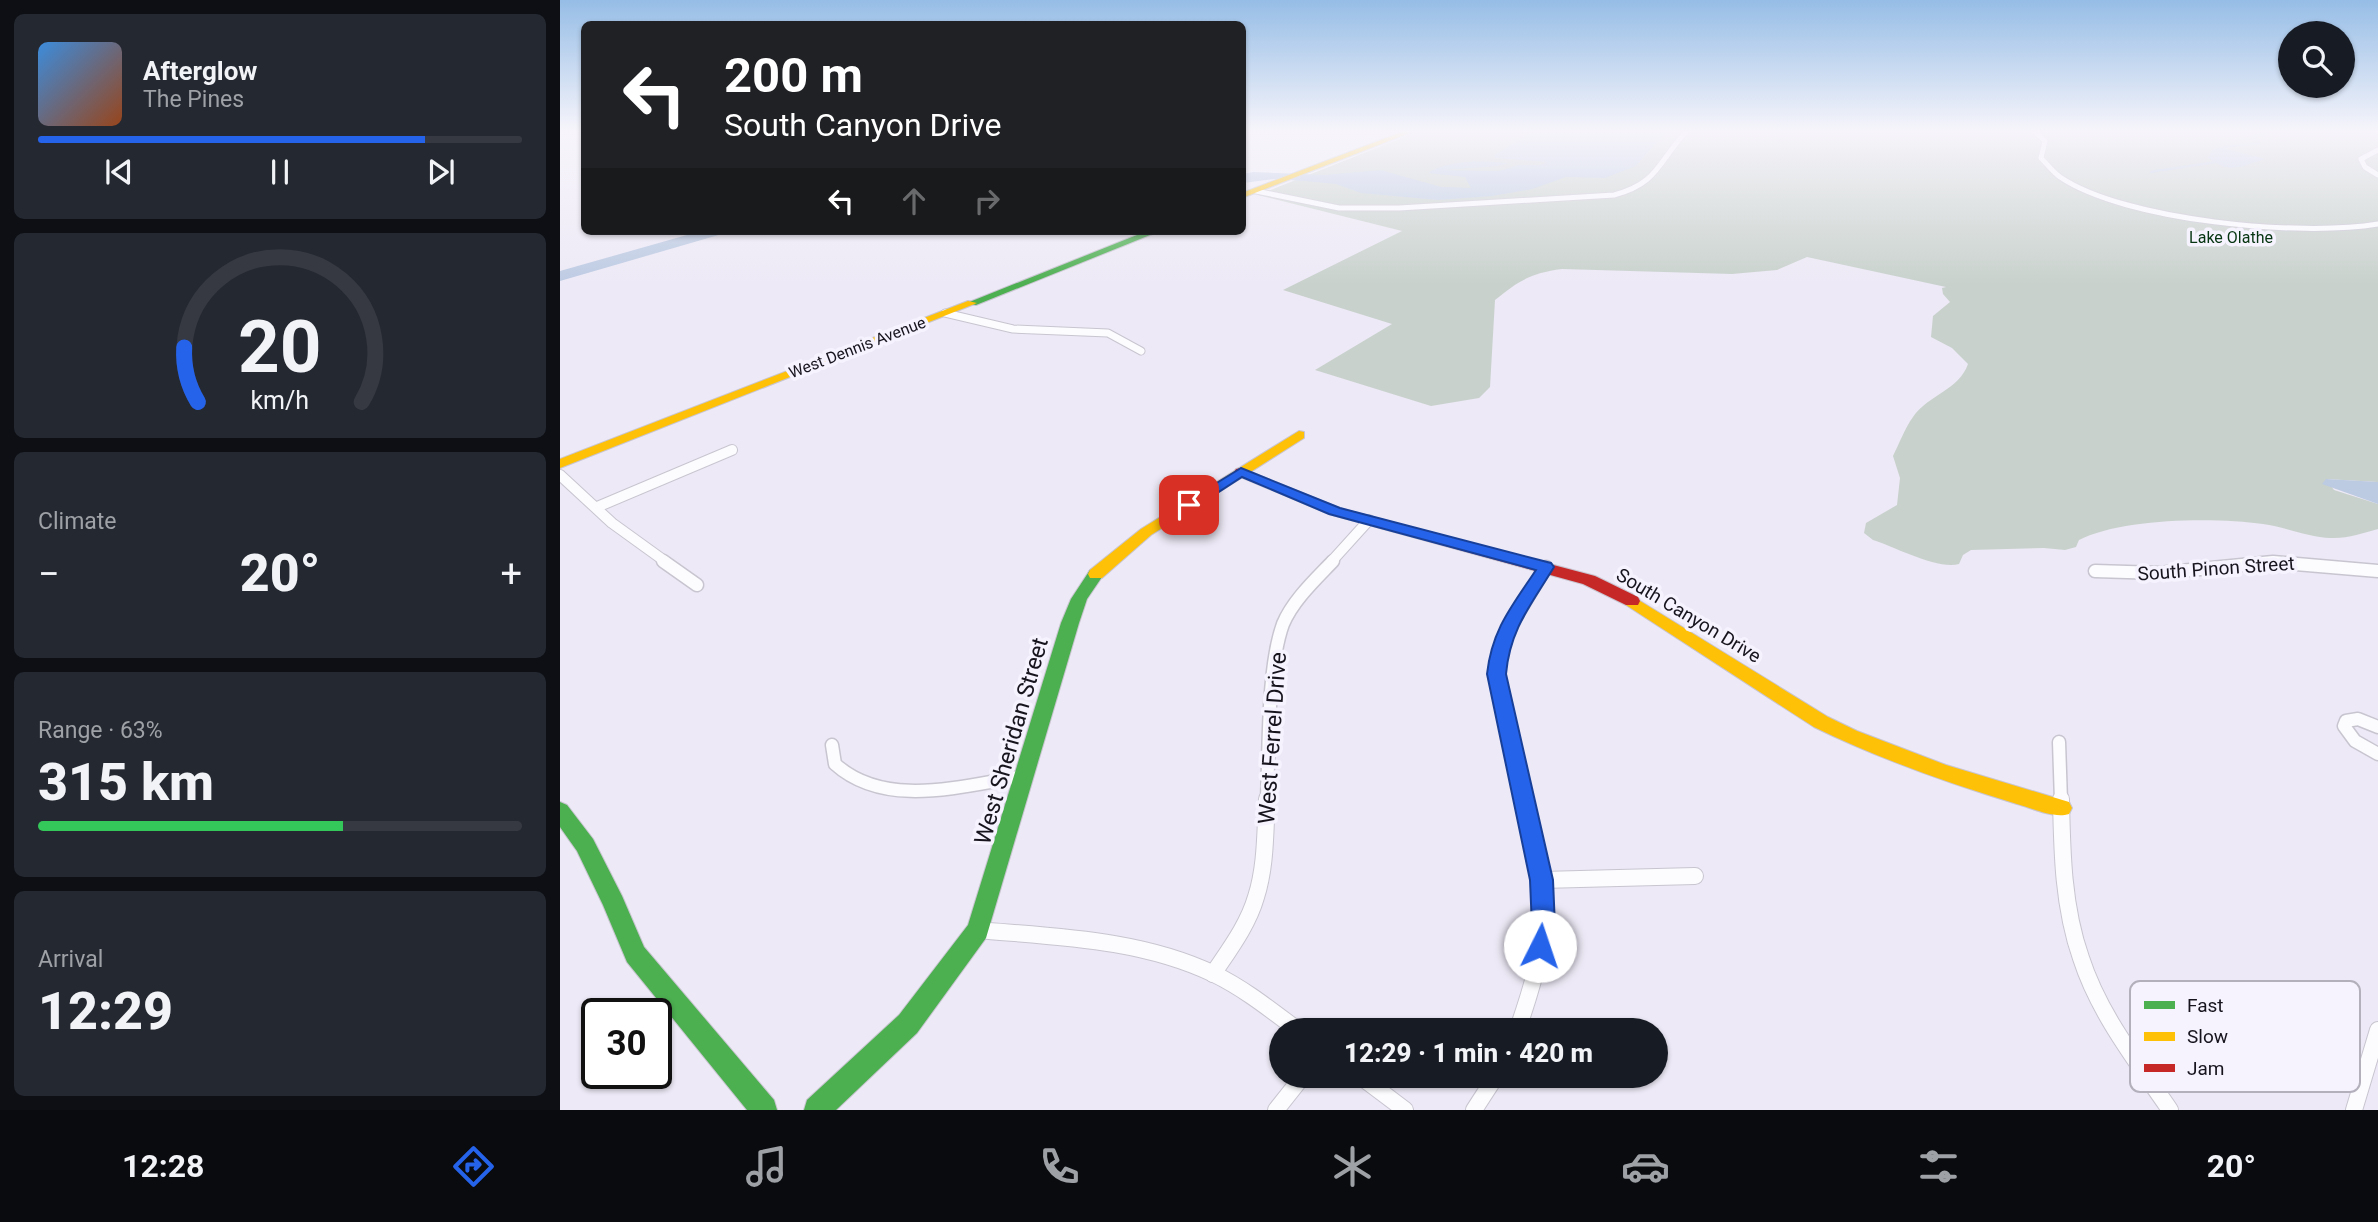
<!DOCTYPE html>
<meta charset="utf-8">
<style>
body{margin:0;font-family:Roboto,sans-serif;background:#242831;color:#f1f3f6;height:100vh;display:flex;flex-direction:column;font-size:26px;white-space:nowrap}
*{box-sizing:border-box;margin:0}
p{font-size:23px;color:#9ea1a6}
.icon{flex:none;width:38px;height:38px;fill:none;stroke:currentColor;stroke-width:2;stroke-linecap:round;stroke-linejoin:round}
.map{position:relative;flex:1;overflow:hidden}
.details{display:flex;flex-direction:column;gap:14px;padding:14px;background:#0d0f14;width:560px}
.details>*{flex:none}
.hud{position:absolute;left:21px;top:21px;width:665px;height:214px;border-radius:10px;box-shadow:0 2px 5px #0004;background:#202124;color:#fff;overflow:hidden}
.buttons{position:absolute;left:1718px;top:21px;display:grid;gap:14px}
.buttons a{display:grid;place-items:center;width:77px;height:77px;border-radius:50%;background:#171b24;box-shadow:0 2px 5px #0004;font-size:35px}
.speed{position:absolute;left:21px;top:998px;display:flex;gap:14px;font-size:35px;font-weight:700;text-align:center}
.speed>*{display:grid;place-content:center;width:91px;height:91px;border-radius:50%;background:#171b24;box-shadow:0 2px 5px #0004;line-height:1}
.speed .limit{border:4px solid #111;border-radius:10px;background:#fff;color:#111}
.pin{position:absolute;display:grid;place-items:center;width:60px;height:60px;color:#fff;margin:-30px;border-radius:14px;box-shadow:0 4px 10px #0006}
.me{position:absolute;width:77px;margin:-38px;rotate:4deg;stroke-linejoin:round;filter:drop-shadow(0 0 5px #0008)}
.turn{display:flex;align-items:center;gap:24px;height:147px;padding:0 28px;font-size:32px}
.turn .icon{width:91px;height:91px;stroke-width:2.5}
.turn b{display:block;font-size:49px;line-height:60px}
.lanes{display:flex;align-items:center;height:66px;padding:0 28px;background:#0003;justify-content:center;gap:35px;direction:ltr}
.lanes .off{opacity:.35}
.big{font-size:52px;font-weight:800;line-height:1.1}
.details .tile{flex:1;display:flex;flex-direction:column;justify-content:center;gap:10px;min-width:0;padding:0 24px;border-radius:10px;background:#242831}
.details .dial{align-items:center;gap:0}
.dial svg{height:182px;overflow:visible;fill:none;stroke:#363941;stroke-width:7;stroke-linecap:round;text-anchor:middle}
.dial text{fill:#f1f3f6;stroke:none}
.song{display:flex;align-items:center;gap:21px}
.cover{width:84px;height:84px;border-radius:10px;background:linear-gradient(135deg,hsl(210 70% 55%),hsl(20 70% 35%))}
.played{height:7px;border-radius:4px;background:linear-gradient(90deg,#2563eb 80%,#363941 80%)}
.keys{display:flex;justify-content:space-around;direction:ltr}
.heat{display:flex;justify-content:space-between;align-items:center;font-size:38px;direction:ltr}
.charge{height:10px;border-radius:5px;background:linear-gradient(90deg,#34c759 63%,#363941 0)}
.trip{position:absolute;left:709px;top:1018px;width:399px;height:70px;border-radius:35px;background:#171b24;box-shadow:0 2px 5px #0004;font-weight:800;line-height:70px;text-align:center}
.menu{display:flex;height:112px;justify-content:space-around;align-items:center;background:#090b0e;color:#9ea1a6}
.menu .icon{width:49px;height:49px}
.menu .selected{color:#2563eb}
.menu b{font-size:32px;color:#f1f3f6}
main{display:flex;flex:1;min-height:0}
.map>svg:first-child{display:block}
</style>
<main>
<section class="details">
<div class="tile">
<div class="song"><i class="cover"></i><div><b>Afterglow</b><p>The Pines</p></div></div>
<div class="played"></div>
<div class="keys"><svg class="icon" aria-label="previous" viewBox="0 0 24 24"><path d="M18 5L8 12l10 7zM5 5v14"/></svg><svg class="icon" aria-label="pause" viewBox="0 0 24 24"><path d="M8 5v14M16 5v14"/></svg><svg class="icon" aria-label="next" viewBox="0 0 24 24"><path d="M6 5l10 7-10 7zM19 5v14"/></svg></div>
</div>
<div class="tile dial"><svg viewBox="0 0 100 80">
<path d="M14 69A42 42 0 1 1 86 69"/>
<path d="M14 69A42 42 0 0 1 8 45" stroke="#2563eb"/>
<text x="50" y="56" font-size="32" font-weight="700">20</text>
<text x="50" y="72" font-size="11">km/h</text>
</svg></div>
<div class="tile"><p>Climate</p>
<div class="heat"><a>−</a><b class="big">20°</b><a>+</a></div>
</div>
<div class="tile"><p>Range · 63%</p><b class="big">315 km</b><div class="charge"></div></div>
<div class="tile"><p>Arrival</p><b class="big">12:29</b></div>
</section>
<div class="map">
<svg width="1818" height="1110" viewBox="0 0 1818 1110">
<rect width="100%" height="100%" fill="#ede9f6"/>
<path fill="#c8d1cc" d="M862,130H1818V482L1766,479L1774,490L1818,504V529C1803,533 1786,539 1771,538C1748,537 1725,527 1703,524C1655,517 1561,518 1519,540L1516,547L1505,550L1484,548L1411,550L1403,555L1399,564C1378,570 1335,547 1313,540L1304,533L1306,523L1337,505L1340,478L1333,456C1339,444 1345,428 1353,417C1368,395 1399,390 1408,364L1392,348L1371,337L1373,316L1390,302L1383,294L1382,288L1386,287L1247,257L1217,270L1172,274L1002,269C971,273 958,281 935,300L930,387L919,398L871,406L755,370L832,324L723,290L842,231L698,195Z"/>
<g fill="#bccae2">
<path d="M975,130H1108L1076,166L1045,178L1006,177L972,189L932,196L878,200L801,193L776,184L745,181L714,179L683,183V174L693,172L764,175L821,170L881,187L911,188L905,177L868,173C891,159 923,161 949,163L937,166L885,170L939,171L958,165H981L986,162L935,158L934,155Z"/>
<path d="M1659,147L1706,159C1682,165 1673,176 1648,158L1652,150Z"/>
<polygon points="1766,479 1818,482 1818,504 1762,484"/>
</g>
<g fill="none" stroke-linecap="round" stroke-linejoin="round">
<g stroke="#bccae2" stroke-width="2.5">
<polyline points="1664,147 1699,143 1692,137 1718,130"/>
<polyline points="1603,170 1656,162"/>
<polyline points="1591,172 1601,170"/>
</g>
<polygon fill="#bccae2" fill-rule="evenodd" points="141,231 164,231 162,234 0,281 0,271"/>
<g stroke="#c8c5d0" stroke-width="7">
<g id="street-far4">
<path d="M1473,130L1485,141L1481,158C1487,164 1493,172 1500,177C1565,221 1741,237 1818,224"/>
<polyline points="1818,150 1801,159 1805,167 1818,175"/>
<path d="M696,191L779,208H839L1054,195C1100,183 1098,160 1128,130"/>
</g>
</g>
<g stroke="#c8c5d0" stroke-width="9">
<polyline id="street-far3" points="385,313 453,329 548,333 581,351"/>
</g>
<g stroke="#c8c5d0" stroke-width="12">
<g id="street-far2">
<polyline points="0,475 52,523 106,562"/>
<polyline points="37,507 172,450"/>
<polyline points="771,562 809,520"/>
<polyline points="1710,562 1723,562"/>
</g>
</g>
<g stroke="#c8c5d0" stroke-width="15">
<g id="street-far1">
<polyline points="103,561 137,585"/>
<polyline points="1535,571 1599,573 1713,562 1818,571"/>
<polyline points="1818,727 1798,719 1786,721 1784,726 1795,741 1818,754"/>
<polyline points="1499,742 1501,801"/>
<path d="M272,745L275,764C326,810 404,785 465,776"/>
<path d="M707,801C709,751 707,668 723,624C733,600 756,579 773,561"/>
<polyline points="965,801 937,674 948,630 986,567"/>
</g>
</g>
<g stroke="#c8c5d0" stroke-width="18">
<g id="street">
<path d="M1501,799C1502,852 1503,907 1521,958C1539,1014 1577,1062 1610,1110"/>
<polyline points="982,880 1135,876"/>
<path d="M418,930C497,937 581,939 654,974C685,989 712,1011 739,1031"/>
<path d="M653,974C669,950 688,925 696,897C706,866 705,832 707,799"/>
<path d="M957,1031C974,983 990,930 982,878C977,852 970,825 964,799"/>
<polyline points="800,1076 845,1110"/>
<polyline points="716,1110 743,1076"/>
<polyline points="914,1110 936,1076"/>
<polyline points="1794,1110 1818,1030"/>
</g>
</g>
<g stroke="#c8c5d0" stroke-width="2">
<g id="fast">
<polygon points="587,231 600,231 416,305 407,303"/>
<polygon points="536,569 544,574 527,599 519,623 426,938 357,1033 276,1110 244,1110 247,1100 339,1015 408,925 501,623 511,599 530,570"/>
<polygon points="0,802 7,805 33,839 62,896 84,947 214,1100 217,1110 187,1110 67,962 43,905 17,851 0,827"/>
</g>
</g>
<g stroke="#c8c5d0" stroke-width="2">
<g id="slow">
<polygon points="847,130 857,130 682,198 682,193"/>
<polygon points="408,301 417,303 0,468 0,459"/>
<polygon points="739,431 744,432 744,438 591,535 542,578 530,578 528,574 530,570 581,529"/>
<path d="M1072,596L1268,717L1297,731L1386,765L1509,802L1512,808L1509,814C1494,819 1472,808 1457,804C1388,783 1320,759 1254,727L1066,605L1064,601L1066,597Z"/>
</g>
</g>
<g stroke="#c8c5d0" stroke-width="2">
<polygon id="jam" points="681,468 779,508 1035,576 1078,597 1080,601 1078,605 1066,605 1023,584 769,514 676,475 674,472 676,469"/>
</g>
<use href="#street-far4" stroke="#fcfcfe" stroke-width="5"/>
<use href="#street-far3" stroke="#fcfcfe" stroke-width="7"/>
<use href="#street-far2" stroke="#fcfcfe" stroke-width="10"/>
<use href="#street-far1" stroke="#fcfcfe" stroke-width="12"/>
<use href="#street" stroke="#fcfcfe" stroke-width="16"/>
<use href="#fast" fill="#4caf50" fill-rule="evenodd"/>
<use href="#slow" fill="#ffc107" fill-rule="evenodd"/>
<use href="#jam" fill="#c62828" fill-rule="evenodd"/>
</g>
<linearGradient id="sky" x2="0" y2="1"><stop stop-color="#96bde6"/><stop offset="0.46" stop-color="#f7f5fb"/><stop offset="1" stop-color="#f7f5fb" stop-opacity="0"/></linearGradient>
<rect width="1818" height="285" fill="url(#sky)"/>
<path fill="#2563eb" stroke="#184099" stroke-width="2" d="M681,468L780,508L991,563L994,567C971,605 950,629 946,674L993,880L995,927L989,953L980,957L972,953L968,946L972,927L970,880L927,674C932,629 952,606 976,570L769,514L682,477L634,508H624L621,505Z"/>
<g text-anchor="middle" stroke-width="7" stroke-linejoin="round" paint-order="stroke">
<g font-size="16" fill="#073511" stroke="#f6f3ff">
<text x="1671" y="243">Lake Olathe</text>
</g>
<g font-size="16" fill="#17141e" stroke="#f6f3ff">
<text transform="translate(297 347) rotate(-21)" y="6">West Dennis Avenue</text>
</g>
<g font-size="19" fill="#17141e" stroke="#f6f3ff">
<text transform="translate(1656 568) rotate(-4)" y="7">South Pinon Street</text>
<text transform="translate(1129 615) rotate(31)" y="7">South Canyon Drive</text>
</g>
<g font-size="23" fill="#17141e" stroke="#f6f3ff">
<text transform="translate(712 738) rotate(-86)" y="8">West Ferrel Drive</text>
<text transform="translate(451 741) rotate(-74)" y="8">West Sheridan Street</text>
</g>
</g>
<rect x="1570" y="981" width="230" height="111" rx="10" fill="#f6f3ff" stroke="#b3b0bc" stroke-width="2"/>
<rect x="1584" y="1001" width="31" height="8" fill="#4caf50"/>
<rect x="1584" y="1032" width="31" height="9" fill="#ffc107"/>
<rect x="1584" y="1064" width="31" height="8" fill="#c62828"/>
<g font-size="19" fill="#17141e">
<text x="1627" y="1012">Fast</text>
<text x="1627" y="1043">Slow</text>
<text x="1627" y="1075">Jam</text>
</g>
</svg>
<div class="buttons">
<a><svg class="icon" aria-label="search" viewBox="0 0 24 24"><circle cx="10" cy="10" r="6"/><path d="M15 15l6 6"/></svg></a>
</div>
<div class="speed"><div class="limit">30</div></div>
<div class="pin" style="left:629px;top:505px;background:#d93025"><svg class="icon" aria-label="arrive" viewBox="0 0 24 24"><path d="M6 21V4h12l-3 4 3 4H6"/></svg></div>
<svg class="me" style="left:980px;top:946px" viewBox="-20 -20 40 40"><circle r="19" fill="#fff"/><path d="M0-13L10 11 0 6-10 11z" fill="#2563eb"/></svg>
<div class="trip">12:29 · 1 min · 420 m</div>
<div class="hud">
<div class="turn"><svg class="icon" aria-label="left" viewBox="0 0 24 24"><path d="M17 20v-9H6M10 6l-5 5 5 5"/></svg><div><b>200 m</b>South Canyon Drive</div></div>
<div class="lanes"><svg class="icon" aria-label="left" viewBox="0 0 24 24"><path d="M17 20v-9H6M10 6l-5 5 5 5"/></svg><svg class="icon off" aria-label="ahead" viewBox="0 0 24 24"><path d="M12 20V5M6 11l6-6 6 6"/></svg><svg class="icon off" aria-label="right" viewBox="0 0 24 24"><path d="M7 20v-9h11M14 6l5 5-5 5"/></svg></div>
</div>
</div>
</main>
<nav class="menu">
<b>12:28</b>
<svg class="icon selected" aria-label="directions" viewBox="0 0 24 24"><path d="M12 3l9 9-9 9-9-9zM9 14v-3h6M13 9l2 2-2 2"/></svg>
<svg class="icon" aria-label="music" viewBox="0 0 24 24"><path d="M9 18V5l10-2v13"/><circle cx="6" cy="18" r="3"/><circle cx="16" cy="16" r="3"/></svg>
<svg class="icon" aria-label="phone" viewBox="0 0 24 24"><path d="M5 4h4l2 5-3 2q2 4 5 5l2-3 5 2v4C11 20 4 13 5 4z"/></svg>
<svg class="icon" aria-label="climate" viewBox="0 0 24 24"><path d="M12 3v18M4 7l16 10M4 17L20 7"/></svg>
<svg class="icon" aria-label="car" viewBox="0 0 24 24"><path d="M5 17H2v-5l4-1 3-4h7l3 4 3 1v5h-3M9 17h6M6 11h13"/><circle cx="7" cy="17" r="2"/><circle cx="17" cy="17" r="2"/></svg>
<svg class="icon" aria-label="filters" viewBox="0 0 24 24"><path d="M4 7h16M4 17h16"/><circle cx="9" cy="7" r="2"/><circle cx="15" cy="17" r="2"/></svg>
<b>20°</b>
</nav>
